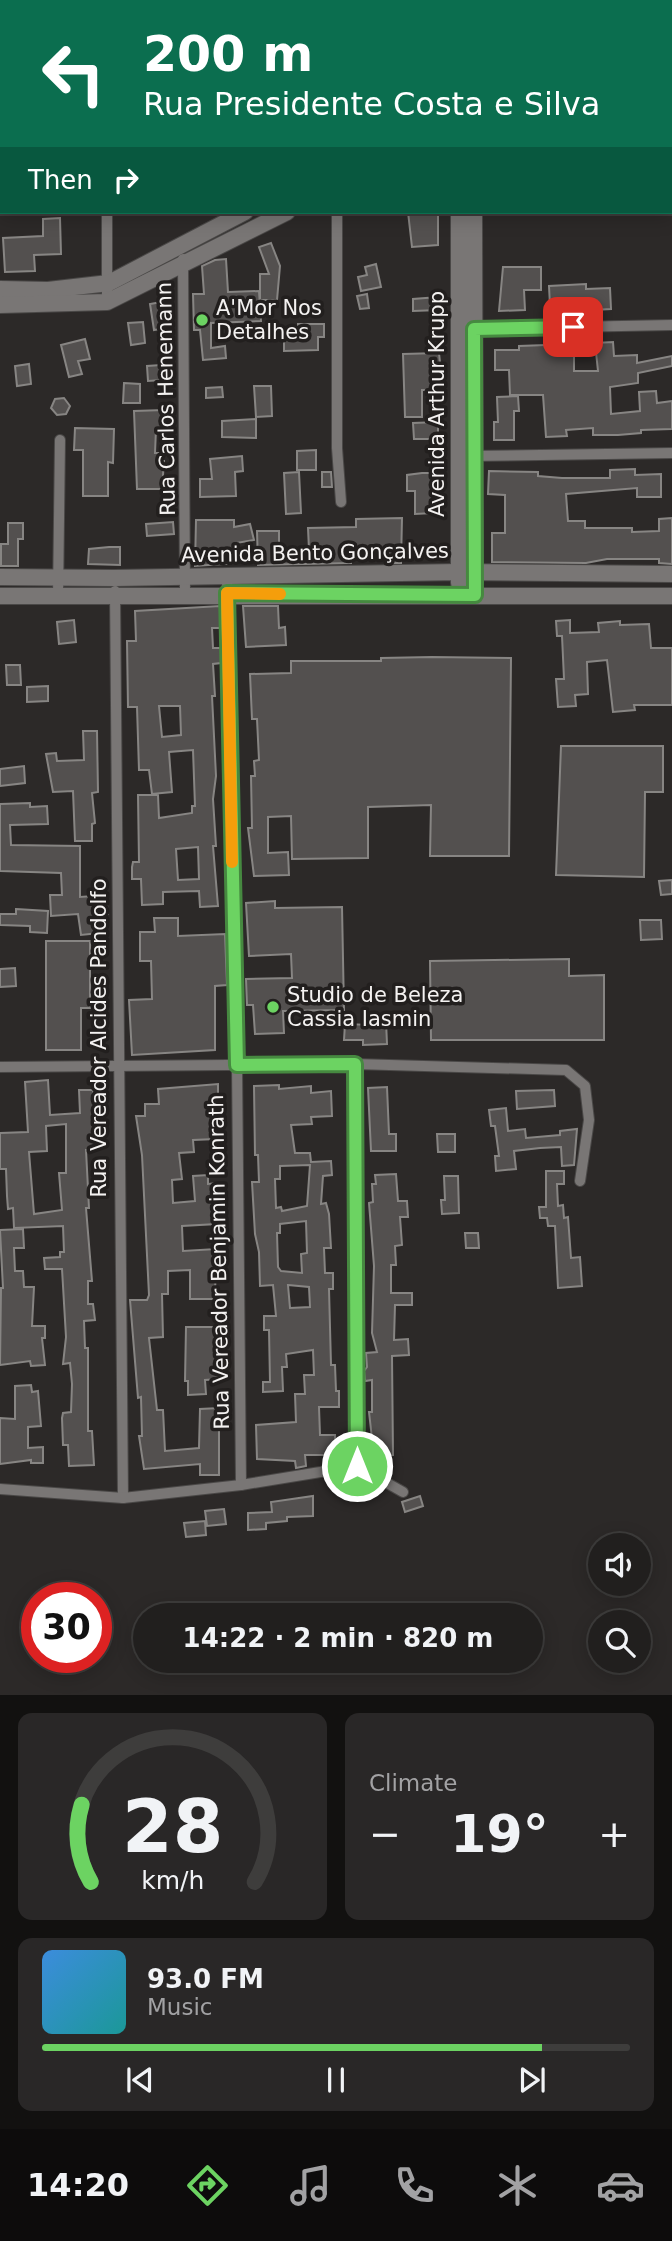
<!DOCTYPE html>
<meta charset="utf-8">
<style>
body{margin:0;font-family:"DejaVu Sans",sans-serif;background:#292727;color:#f1f3f6;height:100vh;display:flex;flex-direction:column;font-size:26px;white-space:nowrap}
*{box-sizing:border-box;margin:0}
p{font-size:23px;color:#a2a2a4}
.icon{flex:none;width:38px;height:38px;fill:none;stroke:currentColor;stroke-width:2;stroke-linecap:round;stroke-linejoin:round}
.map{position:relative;height:1695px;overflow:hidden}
.drawer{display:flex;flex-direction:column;gap:18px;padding:18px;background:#121110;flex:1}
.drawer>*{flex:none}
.guide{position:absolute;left:0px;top:0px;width:672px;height:214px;box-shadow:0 4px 18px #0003,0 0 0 2px #3e3d3c;background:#0b6e4f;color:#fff;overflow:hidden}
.controls{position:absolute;left:588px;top:1533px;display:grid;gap:14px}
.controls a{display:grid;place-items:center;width:63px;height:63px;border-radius:50%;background:#211f1e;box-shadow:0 4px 18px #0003,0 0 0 2px #3e3d3c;font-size:35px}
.speed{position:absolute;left:21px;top:1582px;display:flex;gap:14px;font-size:35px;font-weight:700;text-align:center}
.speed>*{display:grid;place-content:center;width:91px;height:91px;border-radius:50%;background:#211f1e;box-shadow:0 4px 18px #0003,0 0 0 2px #3e3d3c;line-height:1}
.speed .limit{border:10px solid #d22;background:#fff;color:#111}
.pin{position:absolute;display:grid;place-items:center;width:60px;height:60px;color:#fff;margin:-30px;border-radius:14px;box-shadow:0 4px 10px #0006}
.me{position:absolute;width:77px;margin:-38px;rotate:0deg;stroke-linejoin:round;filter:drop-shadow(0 0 5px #0008)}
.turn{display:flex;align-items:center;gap:24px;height:147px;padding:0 28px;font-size:32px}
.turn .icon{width:91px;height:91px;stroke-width:2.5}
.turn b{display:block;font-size:49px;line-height:60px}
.then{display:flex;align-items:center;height:66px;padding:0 28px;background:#0003;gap:14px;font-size:26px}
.big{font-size:52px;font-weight:800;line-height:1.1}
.drawer .card{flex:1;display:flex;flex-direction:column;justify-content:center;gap:10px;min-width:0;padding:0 24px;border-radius:14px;background:#292727}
.drawer .dial{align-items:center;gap:0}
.dial svg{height:182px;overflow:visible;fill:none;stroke:#3e3d3c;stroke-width:7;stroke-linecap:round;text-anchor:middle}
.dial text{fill:#f1f3f6;stroke:none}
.song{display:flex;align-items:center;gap:21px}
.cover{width:84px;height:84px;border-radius:10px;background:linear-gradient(135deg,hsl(210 70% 55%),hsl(180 70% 35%))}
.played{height:7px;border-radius:4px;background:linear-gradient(90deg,#6cd362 85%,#3e3d3c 85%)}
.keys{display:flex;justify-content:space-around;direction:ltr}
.heat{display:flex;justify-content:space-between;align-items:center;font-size:38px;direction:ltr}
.drawer .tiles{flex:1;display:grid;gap:18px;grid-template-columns:1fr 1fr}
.card:last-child{grid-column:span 2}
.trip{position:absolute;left:133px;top:1603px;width:410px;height:70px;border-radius:35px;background:#211f1e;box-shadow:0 4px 18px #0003,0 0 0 2px #3e3d3c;font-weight:800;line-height:70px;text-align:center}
.dock{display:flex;height:112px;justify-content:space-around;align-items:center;background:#0d0c0c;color:#a2a2a4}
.dock .icon{width:49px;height:49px}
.dock .current{color:#6cd362}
.dock b{font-size:32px;color:#f1f3f6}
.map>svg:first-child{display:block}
</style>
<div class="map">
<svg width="672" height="1695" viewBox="0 0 672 1695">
<rect width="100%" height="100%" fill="#2c2928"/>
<g fill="#53504f" stroke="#878583" stroke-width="2" fill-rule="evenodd">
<polygon points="408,212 438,212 438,245 412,247"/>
<polygon points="60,218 61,254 34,255 35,271 5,272 3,238 43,236 43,219"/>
<polygon points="271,243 280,266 277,300 260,300 260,274 269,274 259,247"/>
<polygon points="226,259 228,292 259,291 261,321 211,323 211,348 225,346 226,358 203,360 200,330 194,330 193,294 204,294 202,266 215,260"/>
<polygon points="376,264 381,287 361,291 358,277 367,275 365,267"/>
<polygon points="503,267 541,267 541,290 524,290 525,310 499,311"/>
<polygon points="586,284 586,289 610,288 611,309 575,311 574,305 550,306 549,286"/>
<polygon points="367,294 369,308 360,309 357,296"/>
<polygon points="438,297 439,310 413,311 413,299"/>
<polygon points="167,301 171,327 154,330 150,304"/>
<polygon points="143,322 145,343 131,345 128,323"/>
<polygon points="298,324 324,324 324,337 318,337 318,350 284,351 284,338 298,338"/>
<polygon points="85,339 90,359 78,361 82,374 69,377 61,345"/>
<polygon points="613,342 614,356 637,355 637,363 672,356 672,366 638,373 638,383 610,387 611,414 640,411 639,392 656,391 657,403 672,401 672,429 641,430 641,433 618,435 593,435 593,428 566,430 567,436 546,437 543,395 510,395 509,370 495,370 495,350 519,350 519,346 574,344 574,371 598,371 595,343"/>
<polygon points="439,353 443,390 422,390 422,417 405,417 403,354"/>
<polygon points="29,364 31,384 17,386 15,366"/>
<polygon points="161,365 162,380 148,381 147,366"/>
<polygon points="124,383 140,384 140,403 123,403"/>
<polygon points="254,386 271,386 272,416 256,417"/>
<polygon points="222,387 223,397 206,398 206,388"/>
<polygon points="518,396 519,411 514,411 514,440 494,440 494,422 498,422 497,397"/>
<polygon points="64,398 70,406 66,414 57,415 51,408 55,399"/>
<polygon points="164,410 164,429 156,429 155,453 159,453 159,461 164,461 162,489 137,489 134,411"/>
<polygon points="256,419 256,438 222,437 222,421"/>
<polygon points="438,422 438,439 414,439 413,423"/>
<polygon points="75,428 114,429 113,463 108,462 108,496 83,496 83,450 74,450"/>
<polygon points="316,450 316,470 297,470 297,451"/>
<polygon points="242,456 243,471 235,472 236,496 200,497 200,479 212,479 210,459"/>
<polygon points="635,469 635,475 661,474 661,497 637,497 637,488 566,494 568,521 585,521 585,528 632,528 632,532 659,531 659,519 672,518 672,564 659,563 659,559 607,559 586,563 492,562 492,533 505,533 505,495 488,494 489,471 538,472 538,476 562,478 610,478 610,470"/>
<polygon points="299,472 301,513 286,514 284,473"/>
<polygon points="322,472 331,472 332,487 322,487"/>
<polygon points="422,473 441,473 441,491 435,491 433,513 415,514 415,491 407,491 407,475"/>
<polygon points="402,518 401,563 387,563 386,547 351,547 351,563 258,565 257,531 279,531 279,550 309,550 308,528 356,527 356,519"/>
<polygon points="196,520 234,520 234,527 250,524 254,540 236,543 238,563 195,566"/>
<polygon points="173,522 174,534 147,536 146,524"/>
<polygon points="8,523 23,523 23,539 18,539 18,566 1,566 1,544 8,544"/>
<polygon points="109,547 120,547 120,565 88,564 89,549"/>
<path d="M220,606V628H212L213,648H221V663L213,664L215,696H212L216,776L213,799L216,846H213L218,906L200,907L199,891L163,892V904L142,905L141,879H132V867L133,862H139L138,795H158L159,818L192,813V806H195L193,750L169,752L172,792L152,794L149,770H139L137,707H128L127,641H136L135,611ZM159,706H180L181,735L162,737ZM198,847L199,879L178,880L176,849Z"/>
<polygon points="243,606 278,606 279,628 285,627 286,645 246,647"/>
<polygon points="74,620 76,642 59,644 57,622"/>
<polygon points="570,620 570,633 599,632 598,623 620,621 620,625 649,624 651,648 672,648 672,705 634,705 635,710 613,712 607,660 587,662 588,694 575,695 576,706 558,707 556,679 564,679 562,636 557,636 556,621"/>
<polygon points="432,657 511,658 509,856 430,856 431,805 368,807 368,858 292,859 291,816 268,817 268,853 288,852 289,875 254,876 248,828 252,828 251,776 255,776 254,761 259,760 257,719 252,719 250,674 291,673 291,661 381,661 381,658"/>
<polygon points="6,665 20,665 21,685 7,685"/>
<polygon points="48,686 48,701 27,702 27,687"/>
<polygon points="83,731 97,731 98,792 92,793 95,823 92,824 92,841 75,841 73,791 53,792 46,754 56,753 57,761 84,760"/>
<polygon points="561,746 663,746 663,792 645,792 644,877 556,875"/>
<polygon points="24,766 25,783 0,786 0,769"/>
<polygon points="30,803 30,807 47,806 48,824 10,825 11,845 80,846 80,897 106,895 108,914 97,915 99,933 81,935 78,914 51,916 50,895 62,895 61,873 0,871 0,804"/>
<polygon points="672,880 672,894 661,895 659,881"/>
<polygon points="275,901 275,908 342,907 344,1010 283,1011 284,1033 255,1034 253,1005 247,1005 246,979 292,978 291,954 249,956 246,903"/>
<polygon points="16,909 48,911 47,933 30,932 30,926 0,925 0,914 16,914"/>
<polygon points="154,918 178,918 178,936 225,934 227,985 215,986 215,1050 132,1055 129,1000 152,999 151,961 140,961 140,932 155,932"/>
<polygon points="640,920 661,920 662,939 641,940"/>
<polygon points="46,941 90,941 90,1008 81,1008 81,1050 46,1050"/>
<polygon points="569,959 569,976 604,975 604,1040 431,1040 430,961"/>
<polygon points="15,968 16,986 0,987 0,969"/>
<polygon points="370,1021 386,1021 387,1044 363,1045 363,1040 344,1040 345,1024 371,1025"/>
<path d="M48,1080L50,1115L80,1113L79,1090H93L98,1149L86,1150L89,1208H86L92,1281H88V1304H93L95,1320L84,1321L85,1348H88V1431H92L94,1465L69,1466L68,1445H63L62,1418L63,1413L71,1412L72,1384L70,1363L63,1364L66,1337L62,1269H45L44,1258L60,1257V1252H64L63,1226L14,1228L13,1208L8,1209L7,1196L6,1169H0V1133L28,1132L25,1082ZM66,1124V1173H59L62,1210L34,1214L29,1152L47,1151L46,1126Z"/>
<polygon points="218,1084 218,1102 214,1102 216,1139 193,1140 194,1152 179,1153 182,1179 172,1180 173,1203 195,1201 193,1176 208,1175 208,1184 217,1183 217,1224 182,1226 183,1251 216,1249 215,1299 190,1299 190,1270 168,1271 168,1294 162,1294 163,1337 149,1338 157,1410 163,1410 165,1451 199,1448 200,1409 219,1408 219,1475 200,1475 200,1464 144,1469 139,1436 142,1436 141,1397 138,1398 130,1300 147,1300 149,1295 142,1155 136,1116 145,1116 145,1104 159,1104 158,1089"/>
<path d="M279,1085V1089L311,1086V1093L331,1091L332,1116L311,1117L312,1124L291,1125L295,1153H310L311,1162L331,1161L332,1175L323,1176L321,1204L326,1203L329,1214L331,1248H324L325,1273H333V1289H329L331,1365H335L336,1391H339V1407H319L320,1435H335L336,1455H305L306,1466L296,1468L295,1461L257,1459L256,1425L296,1422L295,1394H305L304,1375H314L313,1350L286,1354L287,1367H282L283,1391L263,1392V1382H270L269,1330H264V1316H276L273,1285L260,1286L259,1252L255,1234L252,1182H259L258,1155H255L254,1086ZM310,1165L307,1206L282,1211L281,1207L276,1208L275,1179H280V1166ZM306,1221L307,1253L301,1254L302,1273L281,1271L278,1267L277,1233H280V1224ZM288,1285L309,1287L310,1307L290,1308Z"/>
<polygon points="387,1087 389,1134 396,1134 396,1151 371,1151 368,1088"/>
<polygon points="554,1090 555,1106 517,1109 516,1091"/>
<polygon points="506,1108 508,1131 525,1129 526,1138 560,1135 560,1131 577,1129 574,1165 562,1166 561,1147 540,1148 514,1151 516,1169 496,1171 495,1156 499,1156 495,1126 491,1126 489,1110"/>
<polygon points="437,1134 455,1134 455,1152 438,1152"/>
<polygon points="546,1171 564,1171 564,1184 557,1184 558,1206 563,1205 564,1218 568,1217 571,1258 580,1257 582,1286 558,1288 555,1226 548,1226 547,1218 540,1218 539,1207 546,1207"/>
<polygon points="396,1174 398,1201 407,1201 408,1217 400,1217 402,1245 395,1246 396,1265 391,1265 391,1293 412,1293 412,1305 395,1305 394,1340 408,1339 409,1355 392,1356 393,1455 374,1456 369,1412 372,1412 372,1380 365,1381 364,1371 367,1367 366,1353 377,1352 372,1333 374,1266 369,1203 373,1202 372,1184 376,1184 375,1175"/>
<polygon points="444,1176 458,1176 459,1213 442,1214 441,1200 445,1200"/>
<polygon points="23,1229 24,1248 14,1248 15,1271 23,1271 24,1287 34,1287 32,1326 45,1326 45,1338 42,1338 45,1365 31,1366 30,1361 0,1365 1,1288 3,1288 0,1230"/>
<polygon points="465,1233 478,1233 479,1248 466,1248"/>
<polygon points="186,1327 217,1327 220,1379 205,1380 206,1394 188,1395 188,1381 185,1381"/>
<polygon points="31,1385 32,1392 38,1391 41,1426 28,1427 28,1448 43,1447 43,1463 31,1463 31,1460 0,1464 0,1418 15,1419 15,1386"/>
<polygon points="313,1496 313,1516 287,1517 287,1521 266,1523 266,1529 248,1530 248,1513 272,1512 271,1502"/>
<polygon points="420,1496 423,1506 405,1512 402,1502"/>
<polygon points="224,1509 226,1524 207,1526 205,1511"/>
<polygon points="205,1521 206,1535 186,1537 184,1523"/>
</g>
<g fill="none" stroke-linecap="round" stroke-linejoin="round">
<g stroke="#4a4847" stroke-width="12">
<g id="minor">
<polyline points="101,0 101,2"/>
<polyline points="107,212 107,302"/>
<polyline points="337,212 337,448 341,502"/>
<polyline points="183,259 185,595"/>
<polyline points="468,329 672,325"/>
<polyline points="468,456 672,453"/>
<polyline points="227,576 237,1065 241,1485"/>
<polyline points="115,591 123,1498"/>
<polyline points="58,597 60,440"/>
<polyline points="355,1064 357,1466"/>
<polyline points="0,1067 355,1064 566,1070 585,1086 589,1120 580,1181"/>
<polyline points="0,1489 123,1498 241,1485 357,1466 403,1492"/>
</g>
</g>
<g stroke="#4a4847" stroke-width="18">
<g id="secondary">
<polyline points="564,2 567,0"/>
<polyline points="602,2 605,0"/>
<polyline points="474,212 475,582"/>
<polyline points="0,289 48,290 109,283 245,212"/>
<polyline points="0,305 107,302 287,212"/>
<polyline points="0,577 114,578 459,572 672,574"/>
<polyline points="459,583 459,212"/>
<polyline points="0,596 672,596"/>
</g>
</g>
<use href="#minor" stroke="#797675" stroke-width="10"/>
<use href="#secondary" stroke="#797675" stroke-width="16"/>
</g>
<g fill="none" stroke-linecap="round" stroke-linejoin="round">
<g stroke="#468940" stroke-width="18">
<polyline id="route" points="357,1466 355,1064 237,1065 227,593 475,595 474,329 573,327"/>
</g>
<use href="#route" stroke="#6cd362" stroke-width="12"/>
<polyline stroke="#f59e0b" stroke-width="12" points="232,862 227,593 280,594"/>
</g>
<g fill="#6cd362" stroke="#221f1e" stroke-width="2.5">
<circle cx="202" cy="320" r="7"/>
<circle cx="273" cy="1007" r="7"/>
</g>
<g text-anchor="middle" stroke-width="7" stroke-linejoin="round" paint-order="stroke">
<g font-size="21" fill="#f4f2f1" stroke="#221f1e" text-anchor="start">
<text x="216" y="315">A'Mor Nos<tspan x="216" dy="24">Detalhes</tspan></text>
<text x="287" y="1002">Studio de Beleza<tspan x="287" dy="24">Cassia Iasmin</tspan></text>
</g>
<g font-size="21" fill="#f4f2f1" stroke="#221f1e">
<text transform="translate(166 399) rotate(-91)" y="7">Rua Carlos Henemann</text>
<text transform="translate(437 404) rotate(-90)" y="7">Avenida Arthur Krupp</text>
<text transform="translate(315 553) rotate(-1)" y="7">Avenida Bento Gonçalves</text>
<text transform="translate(99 1038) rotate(-90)" y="7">Rua Vereador Alcides Pandolfo</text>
<text transform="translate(219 1262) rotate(-91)" y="7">Rua Vereador Benjamin Konrath</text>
</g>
</g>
</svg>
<div class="controls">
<a><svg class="icon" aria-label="sound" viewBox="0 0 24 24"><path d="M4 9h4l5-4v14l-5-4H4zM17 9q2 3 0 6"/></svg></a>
<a><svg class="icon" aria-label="search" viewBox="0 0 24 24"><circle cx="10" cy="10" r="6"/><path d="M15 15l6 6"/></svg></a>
</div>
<div class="speed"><div class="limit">30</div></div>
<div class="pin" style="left:573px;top:327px;background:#d93025"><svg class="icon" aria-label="arrive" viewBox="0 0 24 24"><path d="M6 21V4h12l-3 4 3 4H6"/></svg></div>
<svg class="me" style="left:357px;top:1466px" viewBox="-20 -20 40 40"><circle r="17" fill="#6cd362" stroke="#fff" stroke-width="3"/><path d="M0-11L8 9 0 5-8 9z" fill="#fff"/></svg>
<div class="trip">14:22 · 2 min · 820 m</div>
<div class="guide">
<div class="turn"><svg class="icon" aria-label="left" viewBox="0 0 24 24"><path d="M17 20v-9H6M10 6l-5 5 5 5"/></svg><div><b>200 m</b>Rua Presidente Costa e Silva</div></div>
<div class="then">Then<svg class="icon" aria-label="right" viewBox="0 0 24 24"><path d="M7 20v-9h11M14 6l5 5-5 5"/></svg></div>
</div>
</div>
<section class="drawer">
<div class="tiles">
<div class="card dial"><svg viewBox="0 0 100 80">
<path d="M14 69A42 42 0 1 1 86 69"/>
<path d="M14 69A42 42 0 0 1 10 35" stroke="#6cd362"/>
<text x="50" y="56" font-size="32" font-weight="700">28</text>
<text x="50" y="72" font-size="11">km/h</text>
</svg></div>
<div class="card"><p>Climate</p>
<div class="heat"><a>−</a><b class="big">19°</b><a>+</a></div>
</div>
<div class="card">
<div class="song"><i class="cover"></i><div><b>93.0 FM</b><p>Music</p></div></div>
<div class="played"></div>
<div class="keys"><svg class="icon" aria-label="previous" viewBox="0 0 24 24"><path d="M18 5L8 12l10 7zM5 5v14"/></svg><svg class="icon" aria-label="pause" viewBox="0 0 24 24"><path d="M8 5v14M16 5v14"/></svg><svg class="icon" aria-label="next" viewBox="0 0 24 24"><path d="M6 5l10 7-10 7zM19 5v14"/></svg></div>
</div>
</div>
</section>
<nav class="dock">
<b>14:20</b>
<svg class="icon current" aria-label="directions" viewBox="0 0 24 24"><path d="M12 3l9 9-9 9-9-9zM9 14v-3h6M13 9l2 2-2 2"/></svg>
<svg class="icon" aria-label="music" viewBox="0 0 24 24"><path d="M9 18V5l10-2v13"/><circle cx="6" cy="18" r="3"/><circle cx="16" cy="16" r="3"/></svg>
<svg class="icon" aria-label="phone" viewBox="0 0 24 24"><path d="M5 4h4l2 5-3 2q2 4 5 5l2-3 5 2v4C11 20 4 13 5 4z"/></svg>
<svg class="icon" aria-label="climate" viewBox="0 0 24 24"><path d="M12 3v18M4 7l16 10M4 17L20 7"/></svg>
<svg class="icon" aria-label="car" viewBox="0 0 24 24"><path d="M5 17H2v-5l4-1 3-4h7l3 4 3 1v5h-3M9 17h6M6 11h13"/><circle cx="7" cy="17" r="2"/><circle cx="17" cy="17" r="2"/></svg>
</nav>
